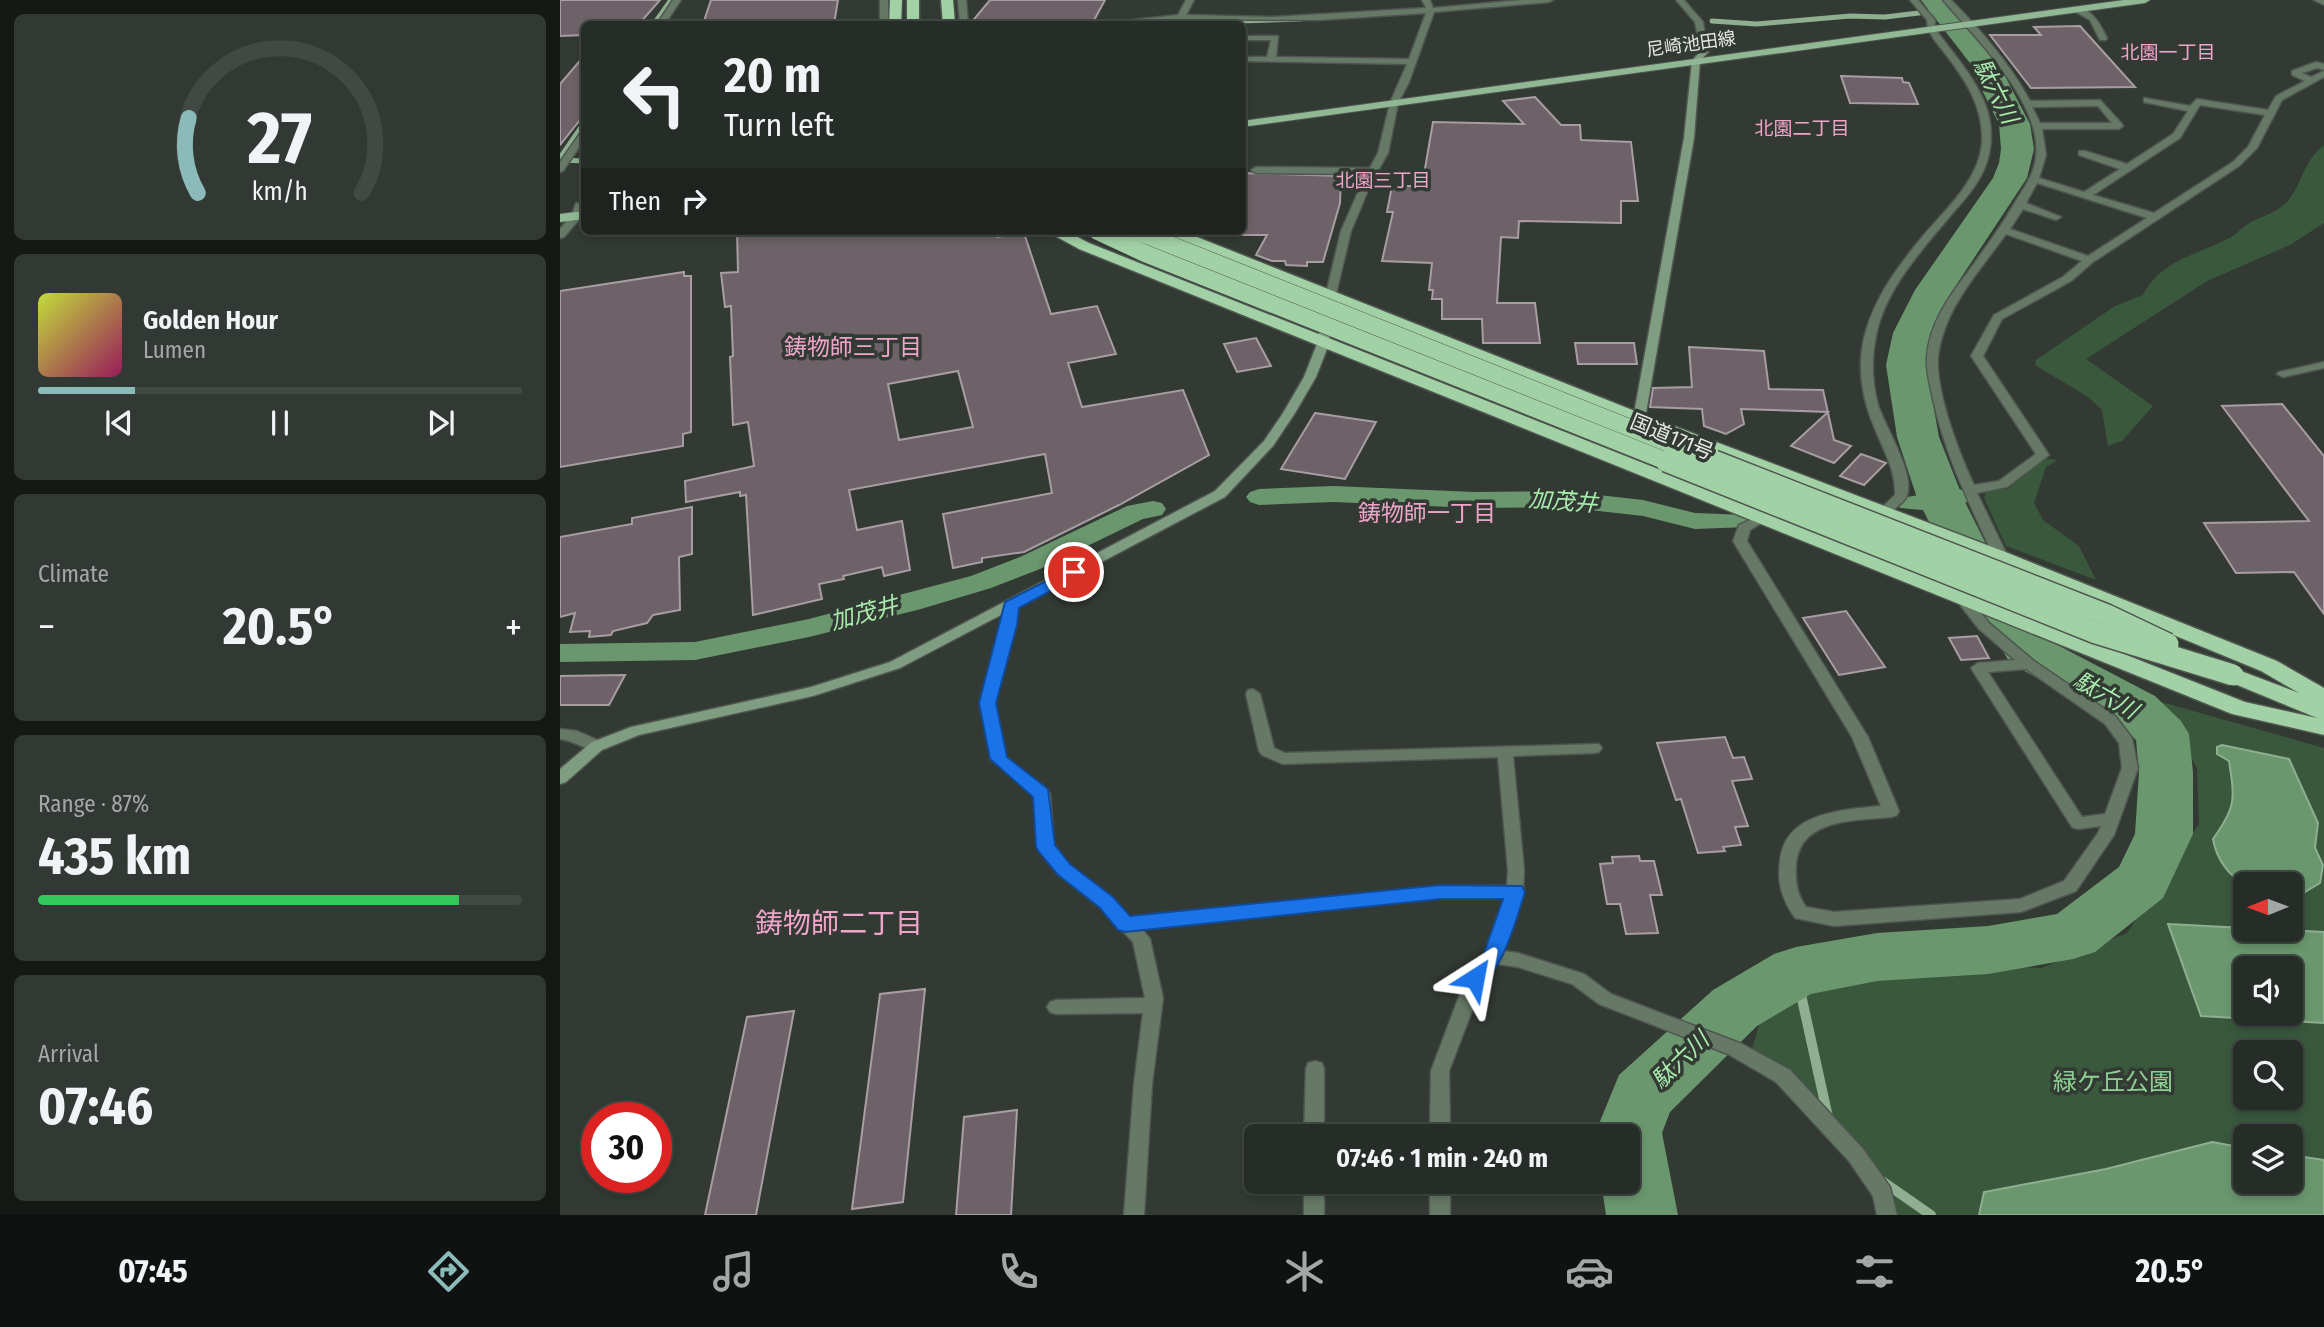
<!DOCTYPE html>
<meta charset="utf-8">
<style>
body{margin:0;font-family:"Fira Sans Condensed","Noto Sans JP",sans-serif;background:#323833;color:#f1f3f6;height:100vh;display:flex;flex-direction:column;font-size:26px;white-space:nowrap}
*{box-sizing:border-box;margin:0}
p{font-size:23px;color:#a4a7a7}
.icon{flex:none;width:38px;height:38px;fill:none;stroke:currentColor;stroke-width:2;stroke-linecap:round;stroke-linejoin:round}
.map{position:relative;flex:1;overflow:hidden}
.drawer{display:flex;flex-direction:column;gap:14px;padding:14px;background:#151815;width:560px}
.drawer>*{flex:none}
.banner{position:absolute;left:21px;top:21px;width:665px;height:214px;border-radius:10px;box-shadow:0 4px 10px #0003,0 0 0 2px #424844;background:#262c27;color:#f1f3f6;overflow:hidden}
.needle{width:46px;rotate:269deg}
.fabs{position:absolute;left:1673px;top:872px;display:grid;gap:14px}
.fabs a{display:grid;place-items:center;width:70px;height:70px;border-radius:10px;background:#262c27;box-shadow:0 4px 10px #0003,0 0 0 2px #424844;font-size:35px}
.speed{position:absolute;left:21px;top:1102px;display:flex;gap:14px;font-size:35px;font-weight:700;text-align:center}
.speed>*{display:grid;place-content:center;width:91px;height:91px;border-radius:50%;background:#262c27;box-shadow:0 4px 10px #0003,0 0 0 2px #424844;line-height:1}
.speed .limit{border:10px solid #d22;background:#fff;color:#111}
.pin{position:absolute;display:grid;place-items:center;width:60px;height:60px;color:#fff;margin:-30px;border:4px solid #fff;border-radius:50%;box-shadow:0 2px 7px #0007}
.me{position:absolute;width:77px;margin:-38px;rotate:34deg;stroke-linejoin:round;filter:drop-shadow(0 0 5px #0008)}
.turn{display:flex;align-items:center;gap:24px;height:147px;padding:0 28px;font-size:32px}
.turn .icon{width:91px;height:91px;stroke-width:2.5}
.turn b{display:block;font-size:49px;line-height:60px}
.then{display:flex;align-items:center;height:66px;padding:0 28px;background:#0003;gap:14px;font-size:26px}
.big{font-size:52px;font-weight:700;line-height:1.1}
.drawer .widget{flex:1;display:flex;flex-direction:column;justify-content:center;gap:10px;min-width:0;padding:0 24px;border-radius:10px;background:#323833}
.drawer .dial{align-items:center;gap:0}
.dial svg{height:182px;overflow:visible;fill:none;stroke:#424844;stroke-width:7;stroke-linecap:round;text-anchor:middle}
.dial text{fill:#f1f3f6;stroke:none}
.song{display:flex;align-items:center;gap:21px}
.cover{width:84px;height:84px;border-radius:10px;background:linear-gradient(135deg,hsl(70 70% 55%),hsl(330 70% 35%))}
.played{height:7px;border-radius:4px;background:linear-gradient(90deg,#8bbbb9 20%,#424844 20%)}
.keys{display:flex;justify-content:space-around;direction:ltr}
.heat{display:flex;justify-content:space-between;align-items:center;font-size:38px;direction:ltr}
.charge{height:10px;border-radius:5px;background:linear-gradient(90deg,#34c759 87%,#424844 0)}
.trip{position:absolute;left:684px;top:1124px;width:396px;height:70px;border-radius:10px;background:#262c27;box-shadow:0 4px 10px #0003,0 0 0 2px #424844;font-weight:700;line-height:70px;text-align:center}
.tab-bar{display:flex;height:112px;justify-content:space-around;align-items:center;background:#0f1210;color:#a4a7a7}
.tab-bar .icon{width:49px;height:49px}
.tab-bar .active{color:#8bbbb9}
.tab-bar b{font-size:32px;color:#f1f3f6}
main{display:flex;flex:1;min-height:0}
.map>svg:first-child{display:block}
</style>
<main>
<section class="drawer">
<div class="widget dial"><svg viewBox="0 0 100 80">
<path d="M14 69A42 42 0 1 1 86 69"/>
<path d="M14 69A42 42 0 0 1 10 36" stroke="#8bbbb9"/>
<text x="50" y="56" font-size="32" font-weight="700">27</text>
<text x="50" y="72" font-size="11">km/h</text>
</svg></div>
<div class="widget">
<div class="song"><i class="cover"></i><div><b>Golden Hour</b><p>Lumen</p></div></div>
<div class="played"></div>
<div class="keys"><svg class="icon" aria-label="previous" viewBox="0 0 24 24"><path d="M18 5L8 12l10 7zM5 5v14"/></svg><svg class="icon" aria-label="pause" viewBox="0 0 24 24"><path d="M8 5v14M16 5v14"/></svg><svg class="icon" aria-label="next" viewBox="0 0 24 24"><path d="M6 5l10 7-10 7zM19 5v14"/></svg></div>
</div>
<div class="widget"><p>Climate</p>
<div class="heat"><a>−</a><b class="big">20.5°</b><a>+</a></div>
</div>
<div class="widget"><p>Range · 87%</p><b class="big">435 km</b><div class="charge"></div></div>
<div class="widget"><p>Arrival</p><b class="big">07:46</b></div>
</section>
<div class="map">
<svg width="1764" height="1215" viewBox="0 0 1764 1215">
<rect width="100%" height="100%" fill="#333a34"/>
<g fill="#39583c" fill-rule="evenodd">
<path d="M1764,145V223L1730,245L1647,281L1526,359L1593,406L1562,441L1548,446L1542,410L1528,397L1475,365L1476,360L1555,306L1583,295C1601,259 1639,255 1671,237C1677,234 1682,227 1688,224C1700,216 1715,214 1726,203C1742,186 1742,162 1764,145Z"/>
<polygon points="1483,458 1498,460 1486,467 1474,503 1483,520 1519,546 1536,580 1446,546 1424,498 1427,490 1448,489"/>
<path d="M1598,701L1764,748V1215H1332L1221,1069L1192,1049L1203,1012L1253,986L1368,964L1482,968L1567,933L1639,824L1637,768ZM1685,884H1731V929H1685ZM1685,968H1731V1013H1685ZM1685,1052H1731V1097H1685ZM1685,1136H1731V1181H1685Z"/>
</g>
<g fill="#6a976e" stroke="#8faf91" stroke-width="2" fill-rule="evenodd">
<path d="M1662,745L1729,759L1758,823L1755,848L1763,865L1760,883L1740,895L1731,894V884C1717,884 1698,887 1685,883C1668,877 1656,857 1653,839C1676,807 1675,800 1669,761L1657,754V747Z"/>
<path d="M1608,924L1764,932V1023L1641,1016ZM1685,968H1731V1013H1685Z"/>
<polygon points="1652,1142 1685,1148 1685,1181 1731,1181 1731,1155 1764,1160 1764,1215 1419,1215 1424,1192 1546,1169"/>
</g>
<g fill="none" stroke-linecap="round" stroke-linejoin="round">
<g stroke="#8faf91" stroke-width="5">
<polyline points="1152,21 1197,24 1290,16 1325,17 1384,10"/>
<polyline points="94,24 111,0"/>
<polyline points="580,24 741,19"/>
<polyline points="0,158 24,123"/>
<polyline points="0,160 24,161"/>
</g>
<g stroke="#8faf91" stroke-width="10">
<polyline points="1236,972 1268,1117"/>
<polyline points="1322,1181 1371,1215"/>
</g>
<g fill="#6a976e" fill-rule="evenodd">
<polygon points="773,486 915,492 1003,491 1083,500 1135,513 1188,515 1192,521 1188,527 1135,529 1083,516 1003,507 915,508 773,502 699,505 690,502 686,497 690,492 699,489"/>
<polygon points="1399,489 1408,492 1412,497 1408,502 1362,510 1340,508 1336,503 1340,498"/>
<polygon points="593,501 602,503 606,509 602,515 583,519 480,569 431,588 361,609 249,637 135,660 0,662 0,644 135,642 249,619 411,576 460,557 567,506"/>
</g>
<polygon fill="#6a976e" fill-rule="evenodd" points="1361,0 1391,0 1443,66 1444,74 1470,124 1474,149 1467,178 1393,290 1371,333 1366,365 1379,437 1403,498 1428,548 1486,639 1595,696 1621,721 1629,734 1633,772 1633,834 1603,898 1535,952 1513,959 1428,974 1317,981 1251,994 1197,1026 1110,1112 1102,1133 1118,1215 1046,1215 1041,1181 1068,1181 1068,1136 1034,1136 1059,1075 1153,990 1214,954 1236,947 1317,933 1428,926 1497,914 1559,867 1575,834 1579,772 1576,740 1557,722 1450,663 1382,548 1357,498 1337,437 1326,365 1333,333 1355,290 1433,178 1439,163 1441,149 1439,124 1414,74 1413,67"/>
</g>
<g fill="#6c6267" stroke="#a79da2" stroke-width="2" fill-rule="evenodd">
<polygon points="0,0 100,0 79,24 24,24 24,35 0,36"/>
<polygon points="151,0 278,0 274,24 143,24"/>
<polygon points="430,0 545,0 532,24 410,24"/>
<polygon points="1520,26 1575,87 1471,88 1430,35 1481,35 1474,27"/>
<polygon points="24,56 24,115 0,145 0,84"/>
<polygon points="1281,76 1342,78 1343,82 1349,83 1358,104 1290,103"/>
<polygon points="975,97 1001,125 1020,125 1021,140 1071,142 1078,201 1061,201 1061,223 959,221 958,238 941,237 937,303 975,303 980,343 923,343 922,319 882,319 882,299 872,299 873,290 869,290 872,263 822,261 833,212 827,212 832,186 862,186 873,122 964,124 943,101"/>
<polygon points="682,173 781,176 780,203 763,262 747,262 747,266 726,265 725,261 712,261 696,255 707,235 682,235"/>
<path d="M177,231H435L437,237L464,233L491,314L537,306L556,354L508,363L522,407L623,390L649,455L559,505L464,552L422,558V562L393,568L383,514L492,493L485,454L289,490L297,530L342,521L350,570L324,576L322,567L283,576L284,579L259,584L262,599L193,615L186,495L180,496V492L126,502L125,481L194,466L188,422L173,425L170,357L173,356L171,306L165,307L161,273L178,272ZM398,371L413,427L339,440L328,384Z"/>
<polygon points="124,272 124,276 131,276 131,432 123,434 123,446 0,467 0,291"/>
<polygon points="696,338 711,366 677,372 664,344"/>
<polygon points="1015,343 1074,343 1077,364 1018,364"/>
<polygon points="1129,347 1204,351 1209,389 1263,390 1274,440 1291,446 1274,463 1231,446 1268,412 1181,409 1184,424 1166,434 1144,426 1142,409 1090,407 1093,388 1132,387"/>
<polygon points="1722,404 1764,456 1764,614 1734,572 1676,573 1644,523 1749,521 1662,406"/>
<polygon points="755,413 816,422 785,479 721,469"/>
<polygon points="1301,454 1326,463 1304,485 1280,476"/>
<polygon points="132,507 132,554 119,557 120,610 93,615 87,623 53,631 51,635 29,637 30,631 10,632 15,613 0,617 0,537 72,524 72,518"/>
<polygon points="1286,611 1325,667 1279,675 1243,618"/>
<polygon points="1417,636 1429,658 1401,660 1389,638"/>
<polygon points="65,675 49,705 0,705 0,676"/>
<polygon points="1165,737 1173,758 1184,757 1192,779 1172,781 1188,826 1175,827 1181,845 1163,847 1165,851 1138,853 1121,799 1116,800 1097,743"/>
<polygon points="1079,856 1080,861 1094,861 1102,895 1090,895 1098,933 1066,934 1060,904 1047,904 1040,864 1053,863 1052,857"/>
<polygon points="365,989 343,1202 292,1209 320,994"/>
<polygon points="234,1011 196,1215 145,1215 187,1017"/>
<polygon points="457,1110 451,1215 396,1215 404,1117"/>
</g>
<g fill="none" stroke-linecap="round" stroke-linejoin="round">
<g stroke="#4f5650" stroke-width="3">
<g id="street">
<polygon points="113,0 121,0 105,24 97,24"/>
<rect x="320" y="0" width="8" height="24"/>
<polygon points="398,0 406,0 408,24 400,24"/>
<polygon points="626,0 634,0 626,15 713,17 866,8 862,0 870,0 873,8 962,0 993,0 989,2 874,12 849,82 838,103 828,153 811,183 791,231 776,294 771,297 766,294 781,231 806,174 696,173 691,170 696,167 810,168 818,153 830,103 847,64 682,61 682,57 707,57 711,40 682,40 682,36 718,36 716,57 849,59 866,13 759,20 621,19 573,24 551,24 555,22 618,15"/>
<polygon points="1116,0 1124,0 1143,22 1148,53 1141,51 1135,22"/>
<path d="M1350,0H1358L1375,20V29C1393,53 1414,76 1425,104C1433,124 1433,147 1425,167C1418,185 1404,200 1391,215C1362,250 1325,289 1316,336C1311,359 1312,382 1318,405C1325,427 1355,473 1347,495C1346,500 1340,504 1337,507C1332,511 1330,514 1324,516L1317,512L1335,495C1336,471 1324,451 1315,429C1302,399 1296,364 1306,331C1316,295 1340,264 1363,236C1386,209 1419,180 1422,143C1424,109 1407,82 1387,56C1379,45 1367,34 1367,20Z"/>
<path d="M1383,0H1391C1421,30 1450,64 1470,101L1540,100L1562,124L1563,126L1559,129H1482L1486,155L1479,178L1524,192L1560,169L1519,155V151H1525L1567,164L1613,134L1628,111L1584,102V98L1630,106L1637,99L1708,110L1716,96L1745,81L1732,75V71L1756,62L1764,64V70L1757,68L1742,73L1751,77L1764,71V77L1722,100L1697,148L1679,166L1533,262L1511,281L1442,319L1423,356L1489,455L1447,487L1417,493L1448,557L1441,561L1434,557C1410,505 1385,455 1373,399C1370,385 1366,371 1367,357C1369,325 1389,296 1408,272C1425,248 1441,227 1454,204C1461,192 1470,181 1474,167C1491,110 1416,39 1383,0ZM1640,105L1705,115L1688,147L1673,162L1594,213L1533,195L1620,138ZM1538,106L1552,123H1480L1472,107ZM1477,183L1587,218L1528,256L1450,229L1463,209L1496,220L1501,217L1466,203ZM1446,234L1522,261L1503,277L1434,315L1411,356L1476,454L1439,481L1414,485C1399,453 1375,391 1378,356C1380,340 1386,324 1393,310C1408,282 1428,259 1446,234Z"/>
<polygon points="1754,0 1764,0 1764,5"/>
<path d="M1514,7C1532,8 1540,24 1547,38L1546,40H1540L1530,20L1514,11Z"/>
<polygon points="24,131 24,140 3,171 0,172 0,162 21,132"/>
<polygon points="16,203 24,205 22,216 4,237 0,238 0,229 12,215"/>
<polygon points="1764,362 1764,368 1723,377 1717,374 1719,372"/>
<path d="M1201,515L1208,519L1190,530L1187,541L1308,737L1339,811L1337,815L1331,817C1294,821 1239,818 1236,866C1235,882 1237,895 1246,907L1274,912L1460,899L1504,881L1538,833L1541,826L1518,829L1512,827L1411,668L1418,663L1455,660L1419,629L1393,596L1400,592L1405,593L1429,623L1474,661L1555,716L1572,738L1578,768L1554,835L1516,891L1461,912L1274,926L1235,918C1222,899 1217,883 1220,861C1225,812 1282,810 1321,806L1292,737L1173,541L1179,525ZM1466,669L1545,724L1559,743L1562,768L1545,814L1522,817L1428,672Z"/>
<polygon points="451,601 458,605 456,624 435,703 446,757 490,794 494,846 509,865 552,897 569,917 881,886 947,886 948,870 938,757 723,764 702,755 699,751 686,694 688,690 693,689 700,694 714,748 725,753 1039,744 1042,748 1039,752 1034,753 953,756 964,870 963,892 944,951 958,953 1024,974 1051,994 1182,1044 1230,1070 1303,1149 1330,1187 1337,1215 1317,1215 1313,1196 1289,1161 1216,1082 1168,1054 1039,1004 1012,984 958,967 937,964 923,982 889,1071 890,1136 870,1136 871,1071 906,978 925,954 944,898 881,898 582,929 590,939 603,998 592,1084 584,1215 564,1215 574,1084 583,1013 496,1014 490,1012 487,1007 490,1002 496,1000 585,998 573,942 540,907 497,873 478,847 474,796 431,759 421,703 442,624 444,605"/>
<path d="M0,729L17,731L42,742L45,746L42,750C28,753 15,740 0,739Z"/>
<polygon points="755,1061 762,1063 764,1069 764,1136 744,1136 746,1069 748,1063"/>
<rect x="744" y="1181" width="20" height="34"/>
<rect x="870" y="1181" width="20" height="34"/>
</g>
</g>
<g stroke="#4f5650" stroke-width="3">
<g id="secondary">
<polygon points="1142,49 1149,51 1140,61 1134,138 1085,419 1079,423 1073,419 1124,138 1132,61"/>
<polygon points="767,313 772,316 769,344 756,377 735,413 713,446 665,497 340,668 253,696 79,735 42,750 6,782 0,784 0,769 32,742 71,727 251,687 330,662 655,491 704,441 723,413 744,377 757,344 762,316"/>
</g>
</g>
<g stroke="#4f5650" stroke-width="2">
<g id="primary">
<polygon points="1564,0 1590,0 1585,3 682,127 682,121"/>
<polygon points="24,211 24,219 0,222 0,214"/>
</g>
</g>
<g stroke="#4f5650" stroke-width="3">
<g id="highway">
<polygon points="330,0 342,0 341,24 329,24"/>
<rect x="347" y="0" width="12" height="24"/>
<polygon points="381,0 393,0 395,24 383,24"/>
<polygon points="486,231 506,231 529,243 1685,702 1757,718 1665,680 1662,675 1665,670 1673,668 1739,693 1701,671 1434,561 1073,423 604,234 601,231 622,231 1085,415 1448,553 1717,661 1764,688 1764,735 1672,714 519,249"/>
</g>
</g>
<use href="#street" fill="#667967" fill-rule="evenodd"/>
<use href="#secondary" fill="#7f9d80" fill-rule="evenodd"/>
<use href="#primary" fill="#91b894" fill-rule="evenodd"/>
<use href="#highway" fill="#a2d1a5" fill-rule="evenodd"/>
<g stroke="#4f5650" stroke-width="18" stroke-linecap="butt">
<g id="highway-bridge-far1">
<polyline points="537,231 584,253 1111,463"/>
<polyline points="576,231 1158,463"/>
</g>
</g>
<g stroke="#4f5650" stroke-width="24" stroke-linecap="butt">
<g id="highway-bridge">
<polyline points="1106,461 1536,633 1673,675"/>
<polyline points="1154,461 1547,615 1608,644"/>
</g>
</g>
<use href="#highway-bridge-far1" stroke="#a2d1a5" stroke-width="17"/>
<use href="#highway-bridge" stroke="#a2d1a5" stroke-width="21"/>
</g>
<path fill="#1a73e8" stroke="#114b97" stroke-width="2" d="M514,567L522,572L520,575L459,608L457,625L436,703L447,757L488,789L495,845L510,864L553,897L570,916L881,885L962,886L965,892C958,913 938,994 908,984L905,978L924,953L943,899H881L565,932L558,930L540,908L497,874L479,852L476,847L473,797L430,759L419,703L445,602Z"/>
<g text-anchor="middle" stroke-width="7" stroke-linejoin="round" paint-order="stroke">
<g font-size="18" fill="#e4e8e4" stroke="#333a34">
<text transform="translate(1131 44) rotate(-8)" y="6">尼崎池田線</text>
</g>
<g font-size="19" fill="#efa4ca" stroke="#333a34">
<text x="1608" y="59">北園一丁目</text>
<text x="1242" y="135">北園二丁目</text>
<text x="823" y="187">北園三丁目</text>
</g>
<g font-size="21" fill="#e4e8e4" stroke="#333a34">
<text transform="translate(1112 437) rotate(22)" y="7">国道171号</text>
</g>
<g font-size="23" font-style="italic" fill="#a8ebad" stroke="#333a34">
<text transform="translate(1436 91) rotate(63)" y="8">駄六川</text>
<text transform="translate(1003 501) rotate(4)" y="8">加茂井</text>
<text transform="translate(304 613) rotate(-15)" y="8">加茂井</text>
<text transform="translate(1546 695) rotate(30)" y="8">駄六川</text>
<text transform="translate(1120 1060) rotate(-44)" y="8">駄六川</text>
</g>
<g font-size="23" fill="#efa4ca" stroke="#333a34">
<text x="293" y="355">鋳物師三丁目</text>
<text x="867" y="521">鋳物師一丁目</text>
</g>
<g font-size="24" fill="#8fd194" stroke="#333a34">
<text x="1553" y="1090">緑ケ丘公園</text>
</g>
<g font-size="28" fill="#efa4ca" stroke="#333a34">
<text x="279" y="933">鋳物師二丁目</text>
</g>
</g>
</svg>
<div class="fabs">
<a><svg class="needle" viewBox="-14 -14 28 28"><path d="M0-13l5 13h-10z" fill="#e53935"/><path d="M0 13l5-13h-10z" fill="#a4a7a7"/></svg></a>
<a><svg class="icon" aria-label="sound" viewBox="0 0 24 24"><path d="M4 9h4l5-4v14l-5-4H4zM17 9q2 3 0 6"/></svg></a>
<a><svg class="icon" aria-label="search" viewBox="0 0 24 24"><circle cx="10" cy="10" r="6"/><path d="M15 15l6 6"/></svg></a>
<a><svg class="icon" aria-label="layers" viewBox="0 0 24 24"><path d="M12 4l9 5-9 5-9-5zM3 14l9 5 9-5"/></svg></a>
</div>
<div class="speed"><div class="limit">30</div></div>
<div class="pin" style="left:514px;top:572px;background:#d93025"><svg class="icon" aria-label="arrive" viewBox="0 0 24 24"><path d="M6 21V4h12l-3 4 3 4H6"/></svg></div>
<svg class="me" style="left:915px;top:978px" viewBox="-20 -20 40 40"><path d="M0-17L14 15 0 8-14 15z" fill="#1a73e8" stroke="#fff" stroke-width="4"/></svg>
<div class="trip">07:46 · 1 min · 240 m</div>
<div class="banner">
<div class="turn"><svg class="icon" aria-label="left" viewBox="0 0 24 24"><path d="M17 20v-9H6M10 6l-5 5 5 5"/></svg><div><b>20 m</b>Turn left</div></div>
<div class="then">Then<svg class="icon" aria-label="right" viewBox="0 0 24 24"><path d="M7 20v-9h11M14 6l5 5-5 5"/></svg></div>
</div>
</div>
</main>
<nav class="tab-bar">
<b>07:45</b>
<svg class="icon active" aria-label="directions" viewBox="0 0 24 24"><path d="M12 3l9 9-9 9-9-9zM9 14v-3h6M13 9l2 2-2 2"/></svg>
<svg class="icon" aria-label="music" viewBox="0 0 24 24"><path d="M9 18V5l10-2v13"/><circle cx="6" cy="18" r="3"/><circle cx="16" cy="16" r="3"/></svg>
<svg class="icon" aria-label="phone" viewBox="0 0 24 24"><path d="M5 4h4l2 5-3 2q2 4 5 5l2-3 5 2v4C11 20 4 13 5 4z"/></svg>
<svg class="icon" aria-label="climate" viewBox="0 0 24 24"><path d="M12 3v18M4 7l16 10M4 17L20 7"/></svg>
<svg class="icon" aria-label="car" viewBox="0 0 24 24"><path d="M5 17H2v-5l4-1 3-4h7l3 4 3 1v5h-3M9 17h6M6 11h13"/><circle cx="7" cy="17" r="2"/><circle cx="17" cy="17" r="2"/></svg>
<svg class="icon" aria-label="filters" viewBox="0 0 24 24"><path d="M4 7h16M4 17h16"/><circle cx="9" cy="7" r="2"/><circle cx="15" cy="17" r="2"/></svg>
<b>20.5°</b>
</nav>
